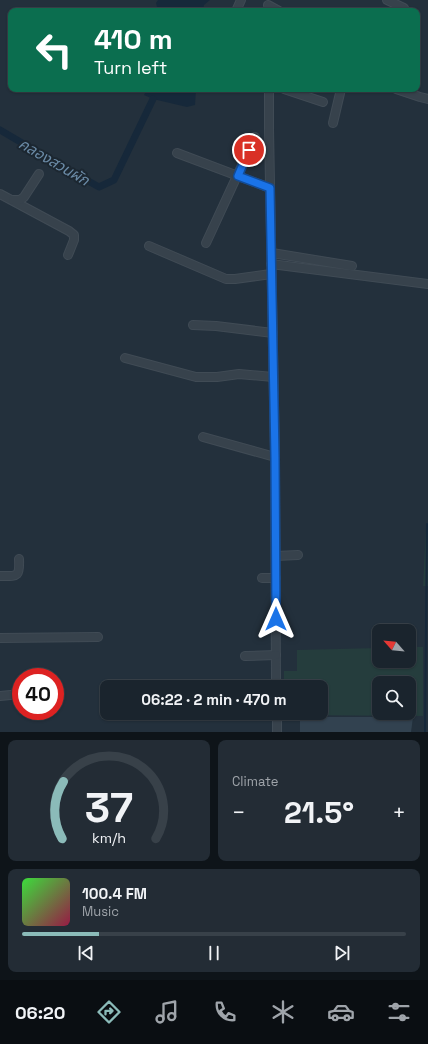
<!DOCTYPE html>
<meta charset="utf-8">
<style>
body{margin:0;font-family:"Space Grotesk","Noto Sans Thai",sans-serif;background:#232c35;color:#f1f3f6;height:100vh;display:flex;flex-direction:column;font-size:15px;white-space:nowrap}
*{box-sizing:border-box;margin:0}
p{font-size:13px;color:#9fa4aa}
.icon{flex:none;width:22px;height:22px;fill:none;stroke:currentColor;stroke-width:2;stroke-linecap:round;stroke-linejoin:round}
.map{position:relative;height:732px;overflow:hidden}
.sheet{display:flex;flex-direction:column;gap:8px;padding:8px;background:#0e1419;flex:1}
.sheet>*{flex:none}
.hud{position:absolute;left:8px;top:8px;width:412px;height:84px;border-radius:8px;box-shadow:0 1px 3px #0004,0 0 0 1px #384149;background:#0b6e4f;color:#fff;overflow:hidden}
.needle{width:26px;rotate:297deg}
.controls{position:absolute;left:372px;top:624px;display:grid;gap:8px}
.controls a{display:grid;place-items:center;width:44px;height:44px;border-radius:8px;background:#1a242d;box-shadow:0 1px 3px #0004,0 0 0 1px #384149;font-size:20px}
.speed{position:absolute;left:12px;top:668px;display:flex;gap:8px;font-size:20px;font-weight:700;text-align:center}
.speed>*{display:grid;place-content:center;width:52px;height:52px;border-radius:50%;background:#1a242d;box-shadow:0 1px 3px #0004,0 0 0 1px #384149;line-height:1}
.speed .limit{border:6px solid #d22;background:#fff;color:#111}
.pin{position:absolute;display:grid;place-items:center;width:34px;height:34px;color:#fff;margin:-17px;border:2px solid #fff;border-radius:50%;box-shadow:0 1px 4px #0007}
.me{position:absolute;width:44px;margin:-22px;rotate:0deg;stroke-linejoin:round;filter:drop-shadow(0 0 3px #0008)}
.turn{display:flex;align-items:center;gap:14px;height:84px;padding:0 20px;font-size:18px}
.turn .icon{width:52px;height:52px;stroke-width:2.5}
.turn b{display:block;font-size:28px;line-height:34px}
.big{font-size:30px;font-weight:800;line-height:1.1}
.sheet .tile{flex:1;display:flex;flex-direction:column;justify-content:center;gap:6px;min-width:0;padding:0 14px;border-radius:8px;background:#232c35}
.sheet .dial{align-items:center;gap:0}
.dial svg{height:104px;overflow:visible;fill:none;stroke:#384149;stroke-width:7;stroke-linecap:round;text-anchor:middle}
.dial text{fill:#f1f3f6;stroke:none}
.song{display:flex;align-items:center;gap:12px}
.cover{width:48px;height:48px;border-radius:6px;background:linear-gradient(135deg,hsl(120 70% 55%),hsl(340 70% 35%))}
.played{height:4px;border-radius:2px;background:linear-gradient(90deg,#8bbbb9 20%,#384149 20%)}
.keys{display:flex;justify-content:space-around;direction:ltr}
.heat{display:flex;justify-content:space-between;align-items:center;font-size:22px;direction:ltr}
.sheet .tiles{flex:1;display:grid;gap:8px;grid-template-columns:1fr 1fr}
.tile:last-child{grid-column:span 2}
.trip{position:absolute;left:100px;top:680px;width:228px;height:40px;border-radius:8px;background:#1a242d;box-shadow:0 1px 3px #0004,0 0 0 1px #384149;font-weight:800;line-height:40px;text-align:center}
.tab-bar{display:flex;height:64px;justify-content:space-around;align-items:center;background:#0a0e12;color:#9fa4aa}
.tab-bar .icon{width:28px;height:28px}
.tab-bar .active{color:#8bbbb9}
.tab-bar b{font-size:18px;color:#f1f3f6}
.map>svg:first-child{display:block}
</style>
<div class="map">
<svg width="428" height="732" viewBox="0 0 428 732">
<rect width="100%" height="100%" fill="#23303c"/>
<g fill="#253d3d" fill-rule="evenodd">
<polygon points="426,529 428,529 428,586 423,586"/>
<path d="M409,647H423V716L285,715V713H321V687H284V671H297V650L379,648V661H409ZM379,683H409V713H379Z"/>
</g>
<g fill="#16283a">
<polygon points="158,0 210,0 204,5 203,11 158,11 156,3"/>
<polygon points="147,89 196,89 195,105 187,107 153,99 144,95"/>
</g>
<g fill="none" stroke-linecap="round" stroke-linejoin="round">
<polyline stroke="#16283a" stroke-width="2" points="425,732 427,524"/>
<polyline stroke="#16283a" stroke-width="7" points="0,130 63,167 99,187 114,180 153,99"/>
</g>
<polygon fill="#324250" points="300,717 413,717 411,732 300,732"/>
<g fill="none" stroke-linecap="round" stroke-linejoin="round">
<g stroke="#404b55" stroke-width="10">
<g id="minor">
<polyline points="387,0 404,8"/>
<polyline points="268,5 279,11"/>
<polyline points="236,11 241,0"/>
<polyline points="269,89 269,129 275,457 276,687"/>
<polyline points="284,89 323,102"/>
<polyline points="396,89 420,97 428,99"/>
<polyline points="333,123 341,89"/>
<polyline points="177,153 270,188"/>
<polyline points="0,194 69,231 74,235 74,240 68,255"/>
<polyline points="13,200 20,200 24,197 39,174"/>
<polyline points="206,243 255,137"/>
<polyline points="149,246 226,279 235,279 271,274"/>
<polyline points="272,253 352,266"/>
<polyline points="271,264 428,284"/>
<polyline points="193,325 216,326 273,333"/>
<polyline points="125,358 196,377 217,377 239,374 250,375 273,377"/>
<polyline points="203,437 275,457"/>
<polyline points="276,556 298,555"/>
<path d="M0,576C17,576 20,578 19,559"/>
<polyline points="262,578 276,578"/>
<polyline points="0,638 98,637"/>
<polyline points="245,656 276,655"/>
<polyline points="0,696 21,694"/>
<polyline points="277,713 277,732"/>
</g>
</g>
<polyline stroke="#3e5555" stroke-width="1.5" stroke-dasharray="3 3" stroke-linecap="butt" points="283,633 291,633"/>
<use href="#minor" stroke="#37424c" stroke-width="8"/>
</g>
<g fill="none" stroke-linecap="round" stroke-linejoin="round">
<g stroke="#114b97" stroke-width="10">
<polyline id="route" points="249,150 238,176 270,188 275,457 276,619"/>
</g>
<use href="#route" stroke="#1a73e8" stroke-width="7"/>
</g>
<g text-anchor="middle" stroke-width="4" stroke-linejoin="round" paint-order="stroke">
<g font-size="15" font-style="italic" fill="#6b8ba7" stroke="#1c2731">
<text transform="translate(54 162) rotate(30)" y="5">คลองสวนผัก</text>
</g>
</g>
</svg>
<div class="controls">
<a><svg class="needle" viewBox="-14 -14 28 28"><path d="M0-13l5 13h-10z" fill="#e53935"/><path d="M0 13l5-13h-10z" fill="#9fa4aa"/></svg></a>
<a><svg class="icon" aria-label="search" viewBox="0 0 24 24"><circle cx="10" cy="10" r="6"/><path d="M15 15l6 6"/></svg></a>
</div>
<div class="speed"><div class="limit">40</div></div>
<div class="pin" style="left:249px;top:150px;background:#d93025"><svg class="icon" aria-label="arrive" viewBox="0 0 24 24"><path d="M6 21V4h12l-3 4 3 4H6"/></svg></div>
<svg class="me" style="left:276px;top:619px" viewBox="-20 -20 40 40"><path d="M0-17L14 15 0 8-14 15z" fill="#1a73e8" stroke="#fff" stroke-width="4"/></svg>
<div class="trip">06:22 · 2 min · 470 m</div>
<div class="hud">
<div class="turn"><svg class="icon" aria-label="left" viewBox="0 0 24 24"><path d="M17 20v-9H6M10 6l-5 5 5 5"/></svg><div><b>410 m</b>Turn left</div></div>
</div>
</div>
<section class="sheet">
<div class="tiles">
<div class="tile dial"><svg viewBox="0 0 100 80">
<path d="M14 69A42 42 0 1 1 86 69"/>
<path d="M14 69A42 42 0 0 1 15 25" stroke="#8bbbb9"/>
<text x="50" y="56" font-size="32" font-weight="700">37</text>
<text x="50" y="72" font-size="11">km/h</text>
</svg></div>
<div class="tile"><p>Climate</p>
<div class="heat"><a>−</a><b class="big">21.5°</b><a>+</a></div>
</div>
<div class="tile">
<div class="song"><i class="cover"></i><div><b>100.4 FM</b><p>Music</p></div></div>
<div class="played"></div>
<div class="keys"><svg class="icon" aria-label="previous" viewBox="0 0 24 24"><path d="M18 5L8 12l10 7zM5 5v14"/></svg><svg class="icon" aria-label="pause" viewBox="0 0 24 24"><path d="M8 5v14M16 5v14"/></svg><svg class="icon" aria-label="next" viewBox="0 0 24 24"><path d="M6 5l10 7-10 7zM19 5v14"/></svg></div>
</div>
</div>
</section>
<nav class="tab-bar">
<b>06:20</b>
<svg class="icon active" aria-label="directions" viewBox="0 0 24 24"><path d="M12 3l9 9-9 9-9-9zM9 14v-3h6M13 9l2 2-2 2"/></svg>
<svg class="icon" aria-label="music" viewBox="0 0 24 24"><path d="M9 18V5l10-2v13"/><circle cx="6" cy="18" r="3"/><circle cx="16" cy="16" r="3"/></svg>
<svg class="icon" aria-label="phone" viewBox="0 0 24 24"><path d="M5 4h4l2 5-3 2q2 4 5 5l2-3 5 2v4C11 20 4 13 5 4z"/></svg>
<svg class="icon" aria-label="climate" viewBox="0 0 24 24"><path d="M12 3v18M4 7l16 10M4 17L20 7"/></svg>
<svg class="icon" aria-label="car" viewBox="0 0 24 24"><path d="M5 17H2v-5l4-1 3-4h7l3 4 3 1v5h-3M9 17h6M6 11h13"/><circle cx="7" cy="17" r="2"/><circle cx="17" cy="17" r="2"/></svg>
<svg class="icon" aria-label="filters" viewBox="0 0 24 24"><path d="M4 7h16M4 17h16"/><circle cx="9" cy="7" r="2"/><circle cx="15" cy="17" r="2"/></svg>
</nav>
